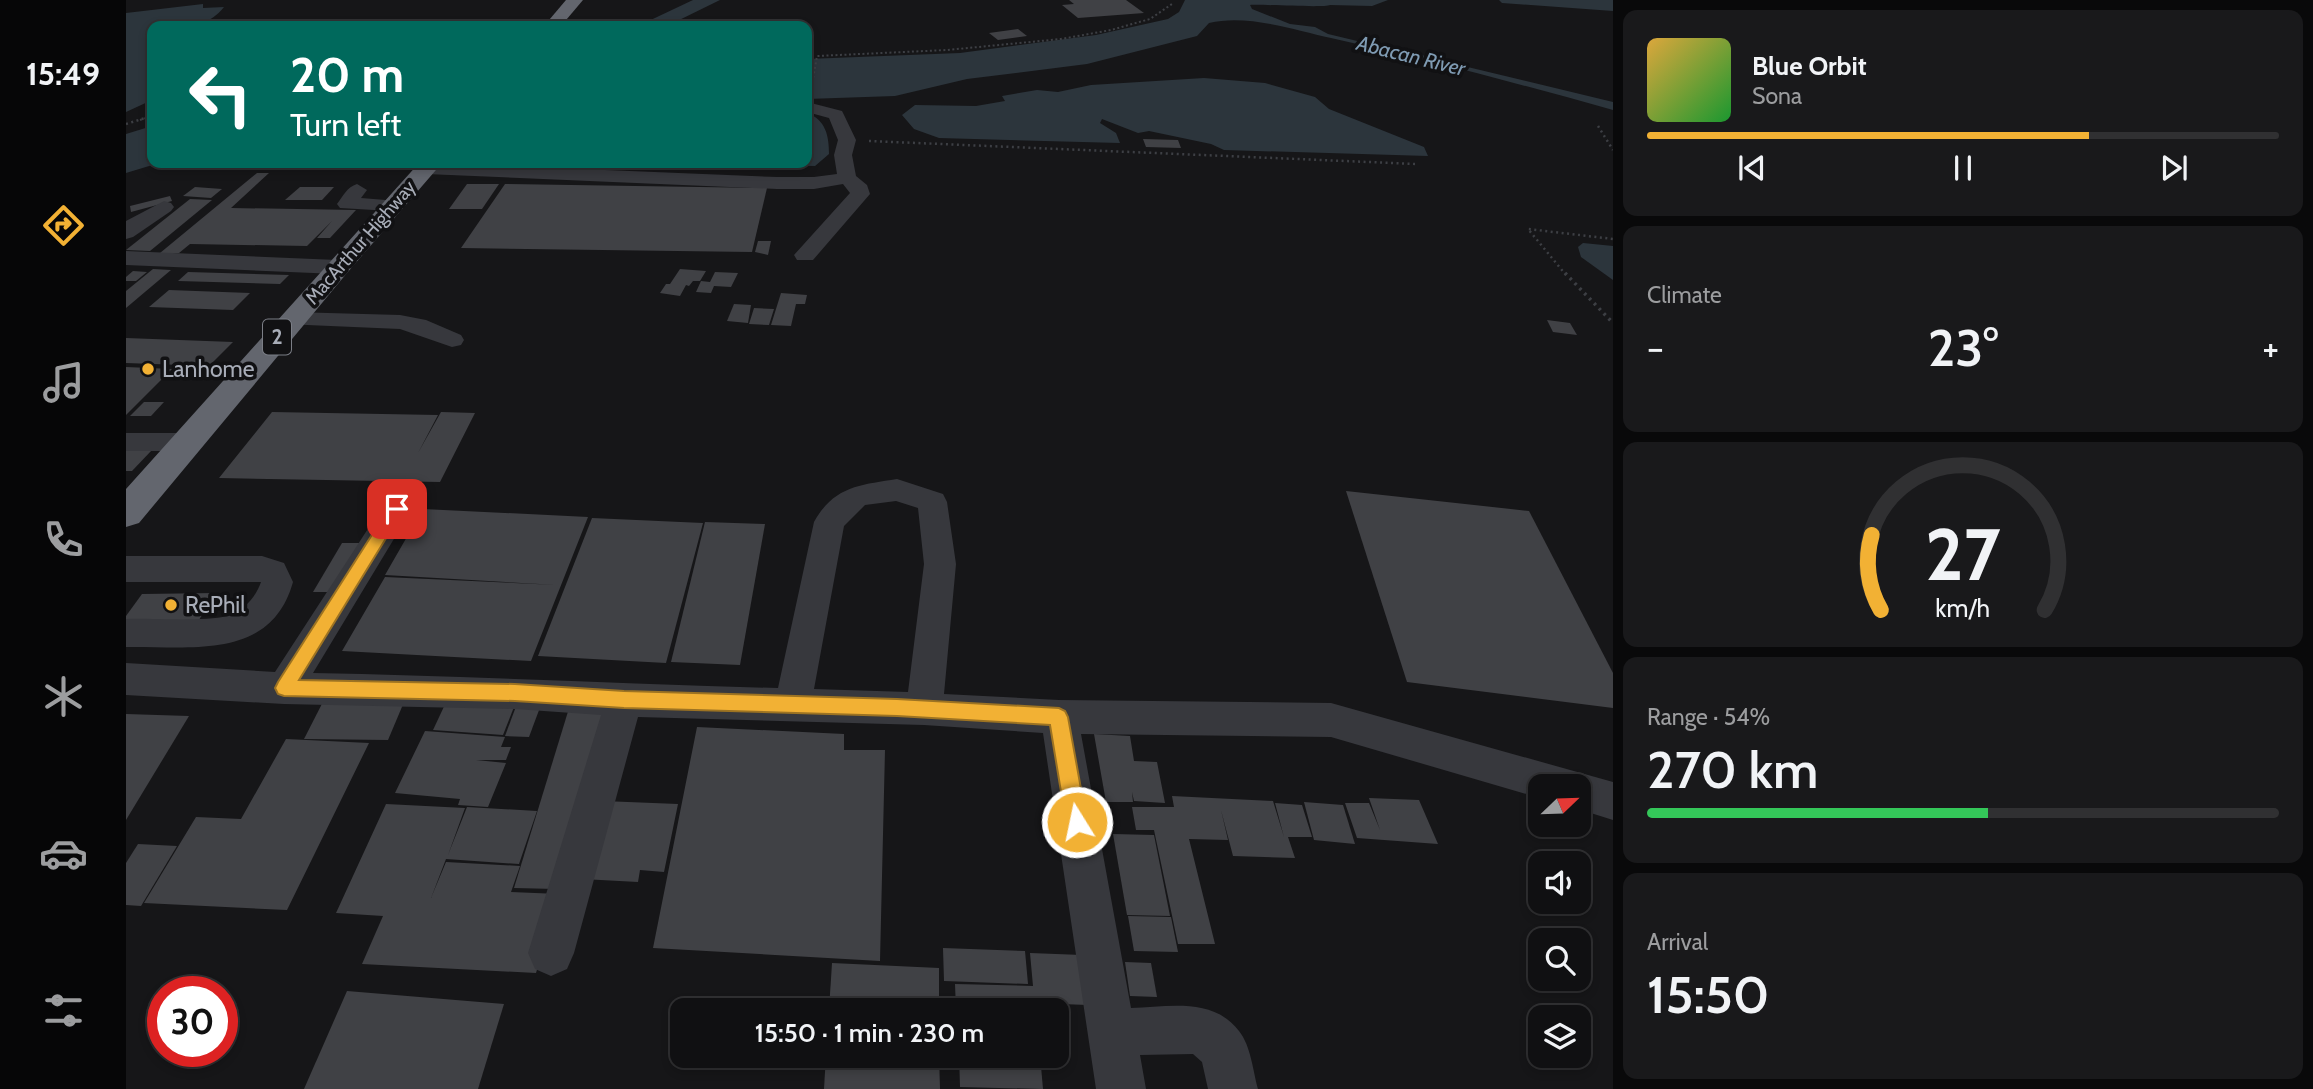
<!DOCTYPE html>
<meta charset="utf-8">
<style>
body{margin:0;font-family:Cabin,sans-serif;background:#19191b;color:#f1f3f6;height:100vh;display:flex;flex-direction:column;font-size:26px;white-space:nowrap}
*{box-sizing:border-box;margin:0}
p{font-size:23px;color:#9c9d9f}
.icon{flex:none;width:38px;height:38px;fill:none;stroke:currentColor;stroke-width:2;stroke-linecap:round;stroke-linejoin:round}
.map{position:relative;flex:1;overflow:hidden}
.side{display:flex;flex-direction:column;gap:10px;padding:10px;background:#09090a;width:700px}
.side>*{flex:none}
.hud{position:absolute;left:21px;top:21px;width:665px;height:147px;border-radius:14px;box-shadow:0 4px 10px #0003,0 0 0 2px #303032;background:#00695c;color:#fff;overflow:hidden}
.needle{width:46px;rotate:67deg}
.buttons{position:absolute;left:1402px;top:774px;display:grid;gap:14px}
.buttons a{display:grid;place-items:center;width:63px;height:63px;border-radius:14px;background:#101012;box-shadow:0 4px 10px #0003,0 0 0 2px #303032;font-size:35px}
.speed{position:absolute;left:21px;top:976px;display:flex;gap:14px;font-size:35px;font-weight:700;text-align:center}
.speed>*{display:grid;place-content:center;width:91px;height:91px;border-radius:50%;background:#101012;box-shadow:0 4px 10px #0003,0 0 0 2px #303032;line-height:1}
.speed .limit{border:10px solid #d22;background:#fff;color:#111}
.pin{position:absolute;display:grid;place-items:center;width:60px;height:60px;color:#fff;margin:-30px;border-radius:14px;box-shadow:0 4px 10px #0006}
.me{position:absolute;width:77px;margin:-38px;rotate:350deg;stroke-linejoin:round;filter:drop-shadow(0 0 5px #0008)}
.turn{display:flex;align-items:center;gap:24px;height:147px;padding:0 28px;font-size:32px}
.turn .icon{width:91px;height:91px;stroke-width:2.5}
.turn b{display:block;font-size:49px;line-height:60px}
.big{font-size:52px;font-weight:600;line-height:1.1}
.side .tile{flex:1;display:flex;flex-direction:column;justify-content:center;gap:10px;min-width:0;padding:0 24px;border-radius:14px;background:#19191b}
.side .dial{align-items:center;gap:0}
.dial svg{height:182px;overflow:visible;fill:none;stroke:#303032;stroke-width:7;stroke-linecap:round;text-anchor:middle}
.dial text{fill:#f1f3f6;stroke:none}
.song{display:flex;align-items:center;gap:21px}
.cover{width:84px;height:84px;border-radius:10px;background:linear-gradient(135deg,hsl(40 70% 55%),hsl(130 70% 35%))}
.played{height:7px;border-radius:4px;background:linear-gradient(90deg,#f2b134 70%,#303032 70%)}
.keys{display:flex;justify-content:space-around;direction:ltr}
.heat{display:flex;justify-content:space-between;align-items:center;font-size:38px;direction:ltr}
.charge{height:10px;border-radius:5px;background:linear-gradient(90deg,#34c759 54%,#303032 0)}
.trip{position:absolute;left:544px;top:998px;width:399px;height:70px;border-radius:14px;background:#101012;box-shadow:0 4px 10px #0003,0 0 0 2px #303032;font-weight:600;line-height:70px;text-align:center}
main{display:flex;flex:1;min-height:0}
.tabs{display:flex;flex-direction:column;width:126px;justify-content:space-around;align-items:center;background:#060607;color:#9c9d9f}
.tabs .icon{width:49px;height:49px}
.tabs .active{color:#f2b134}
.tabs b{font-size:32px;color:#f1f3f6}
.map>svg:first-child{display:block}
</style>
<main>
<nav class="tabs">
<b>15:49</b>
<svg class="icon active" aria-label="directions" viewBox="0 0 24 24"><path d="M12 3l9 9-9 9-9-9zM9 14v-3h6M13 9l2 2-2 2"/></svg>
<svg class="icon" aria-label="music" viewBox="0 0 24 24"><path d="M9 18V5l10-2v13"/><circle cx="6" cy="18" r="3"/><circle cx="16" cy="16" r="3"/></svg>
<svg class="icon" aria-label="phone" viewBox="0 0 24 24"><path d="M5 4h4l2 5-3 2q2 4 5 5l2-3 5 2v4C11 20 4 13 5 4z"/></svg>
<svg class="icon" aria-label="climate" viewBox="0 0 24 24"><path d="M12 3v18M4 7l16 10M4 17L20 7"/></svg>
<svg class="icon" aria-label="car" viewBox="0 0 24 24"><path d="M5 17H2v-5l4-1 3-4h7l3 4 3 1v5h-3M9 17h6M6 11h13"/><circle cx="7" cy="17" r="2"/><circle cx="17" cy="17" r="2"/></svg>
<svg class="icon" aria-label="filters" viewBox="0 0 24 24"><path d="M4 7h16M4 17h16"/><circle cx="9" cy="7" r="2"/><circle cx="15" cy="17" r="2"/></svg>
</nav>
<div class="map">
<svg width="1487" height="1089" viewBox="0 0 1487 1089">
<rect width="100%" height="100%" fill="#161618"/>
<g fill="#2c353c">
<polygon points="567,0 594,0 541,26 512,26"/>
<path d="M1059,0H1262L1246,6L1204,5C1197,8 1137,4 1124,5L1126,9L1164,24L1189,27L1202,34L1273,51H1290L1300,57L1487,102V110C1394,84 1300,59 1205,38C1168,30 1122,14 1083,23L1071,36L961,64L841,79L769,96L681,99V59L834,53L970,35L1042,19L1053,12Z"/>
<polygon points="1373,0 1487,0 1487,11 1376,3"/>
<path d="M77,4V8L98,7C79,31 54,26 26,26V100L0,112V13Z"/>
<polygon points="1078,78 1139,83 1189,97 1203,109 1298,147 1302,156 1098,150 1085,144 1023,131 1012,133 976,119 974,123 990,133 994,143 813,138 788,129 776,115 789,105 850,106 879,101 876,96 911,90 932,92 965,85"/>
<path d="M681,113C700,120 703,136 703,154L689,166L527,163H681Z"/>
<polygon points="26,126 26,163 33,163 0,173 0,134"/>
<polygon points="1457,243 1487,246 1487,280 1455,257 1452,247"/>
</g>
<g fill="#404145">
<polygon points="943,0 1000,0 1018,13 952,18 936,5 948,4"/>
<polygon points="892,29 901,36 872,40 863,33"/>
<polygon points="1017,139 1052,140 1055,148 1020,147"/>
<polygon points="131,173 143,173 105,208 230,210 204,238 191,238 206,221 181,246 64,244 53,253 34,253"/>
<polygon points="341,184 373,184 356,209 323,209"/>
<polygon points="379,184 641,188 626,252 335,248"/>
<polygon points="69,187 96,189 85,198 57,196"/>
<polygon points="174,187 208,187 196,200 159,200"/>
<polygon points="44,196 46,201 5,212 4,206"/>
<polygon points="64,199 86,200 24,251 0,250"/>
<polygon points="632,241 645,241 642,255 629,252"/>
<polygon points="27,269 45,270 0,308 0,291"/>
<polygon points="554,269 580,271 574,281 567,281 563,286 560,285 554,296 534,293 540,284 544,284"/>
<polygon points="7,271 21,272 10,281 0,281 0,277"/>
<polygon points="62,272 163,275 154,284 52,281"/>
<polygon points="589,272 612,273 605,287 588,286 585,293 570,292 575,281 584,282"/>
<polygon points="43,290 124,293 107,310 23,307"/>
<polygon points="655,293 681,295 679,304 670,304 665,326 645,325"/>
<polygon points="608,304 625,305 622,323 601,321"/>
<polygon points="628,308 648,309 643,325 623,324"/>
<polygon points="1421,320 1444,323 1451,335 1427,332"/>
<polygon points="0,338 107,342 83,366 0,363"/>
<polygon points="0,367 46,369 0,415"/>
<polygon points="18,402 38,402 25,416 4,416"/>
<polygon points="146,412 312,415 292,453 315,412 349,413 314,482 93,478"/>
<polygon points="0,449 26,450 6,471 0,471"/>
<polygon points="1220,491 1403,511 1487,673 1487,708 1281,682"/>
<polygon points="297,509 462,517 405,661 216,651 259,577 431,585 259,575"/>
<polygon points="466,518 577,523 540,663 412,656"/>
<polygon points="579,522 639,524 614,665 545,662"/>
<polygon points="216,543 237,543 209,592 187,592"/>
<polygon points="90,593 71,623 0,623 0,616 16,594"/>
<polygon points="201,694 281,695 262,740 178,739"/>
<polygon points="322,698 390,702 377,735 307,730"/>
<polygon points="392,701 416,702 403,737 379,736"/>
<polygon points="444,705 480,707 430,889 388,888"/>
<polygon points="0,714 63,716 0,820"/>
<polygon points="571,727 718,734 718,750 759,750 754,961 527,948"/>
<polygon points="299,731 379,737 375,747 385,747 380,760 350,760 380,763 362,807 332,805 334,799 269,793"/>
<polygon points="968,734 1004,736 1008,761 1031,762 1039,803 1008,801 1006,792 1007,802 980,802"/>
<polygon points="160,739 243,743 161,910 18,903 70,817 115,819"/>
<polygon points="1046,796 1147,801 1158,837 1149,803 1176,805 1186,837 1162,837 1169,858 1107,856 1095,810 1102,840 1063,839 1089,944 1052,944 1028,830 1010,830 1006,807 1048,807"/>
<polygon points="1243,798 1293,800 1312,844 1231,838 1219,803 1243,803 1254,830"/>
<polygon points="477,801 552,804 538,872 514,870 512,882 456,879"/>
<polygon points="1178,802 1217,805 1229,844 1188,840"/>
<polygon points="260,804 339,808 322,855 341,807 411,811 393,864 320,859 305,898 320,862 394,866 385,892 433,894 410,973 236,964 257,916 210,913"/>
<polygon points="987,834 1028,835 1044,916 1001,915"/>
<polygon points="12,844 51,846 15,906 0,905 0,863"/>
<polygon points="1002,916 1045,917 1052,952 1008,951"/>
<polygon points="817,948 899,951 902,984 818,981"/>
<polygon points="904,953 956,955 962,1005 908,1003 909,1010 830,1010 829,984 907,986"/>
<polygon points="999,962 1025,963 1031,997 1004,996"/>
<polygon points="706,963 813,968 813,1010 703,1010"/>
<polygon points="221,991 378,1004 352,1089 178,1089"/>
<polygon points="700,1055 813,1055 814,1089 698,1089"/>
<polygon points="833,1055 914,1055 917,1089 834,1087"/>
</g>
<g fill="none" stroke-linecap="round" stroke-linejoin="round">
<g stroke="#3d3f44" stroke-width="2" stroke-dasharray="2 2.5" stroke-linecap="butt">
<polyline points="685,91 691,56 821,50 935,39 985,30 1024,19 1046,4"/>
<polyline points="14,120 26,116"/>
</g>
<g stroke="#3d3f44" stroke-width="2.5" stroke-dasharray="2 3.5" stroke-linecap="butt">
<polyline points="0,124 19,118"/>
<polyline points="1472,126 1487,150"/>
<polyline points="743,141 1290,164"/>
<polyline points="1440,275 1402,229 1487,239"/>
</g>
<polyline stroke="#3d3f44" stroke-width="3.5" stroke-dasharray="2.5 4.5" stroke-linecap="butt" points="1439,273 1487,323"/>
<g fill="#37383d" fill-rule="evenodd">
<polygon points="681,102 716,111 718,115 730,140 726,155 730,176 741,185 744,194 687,260 671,260 668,255 724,193 717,184 688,189 651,189 300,174 291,168 293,164 309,163 651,177 688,177 711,174 708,155 712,140 703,118 681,112"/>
<path d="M231,184L241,190L235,198L272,201L275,205L272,209L265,211L214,208L211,204C217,196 221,187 231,184Z"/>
<polygon points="38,201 45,203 48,207 45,211 7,237 0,239 0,221"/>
<polygon points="0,251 211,260 219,262 222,267 219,272 211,274 0,265"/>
<polygon points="166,312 274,315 300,320 335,335 338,340 335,345 326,347 274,329 158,324 154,319 158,314"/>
<polygon points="0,433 60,433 70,435 74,442 70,449 60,451 0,451"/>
<path d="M771,479L817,494L821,502L830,564L818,694L933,700L1205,703L1487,782V820L1452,809V786H1414V798L1205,737L955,734L1005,1008C1043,1007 1087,997 1113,1031C1125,1046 1127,1071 1132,1089H1082L1076,1062L1067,1054L1014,1055L1020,1089H970L917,733L798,725L512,717L448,953L441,969L425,976L409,969L402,953L475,715L389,709L158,704L0,695V663L149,672L260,501L271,498L282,501L286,509L187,673C342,676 497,684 652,688L688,522C708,486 734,485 771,479ZM770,501L792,508L798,564L782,692L688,689L718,526L739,505Z"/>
<path d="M0,556H136L158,563L167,582C145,661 65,646 0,647V619C26,618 77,622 101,616C117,612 130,597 135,582H0Z"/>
</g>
<g fill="#63666e" fill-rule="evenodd">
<polygon points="440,0 457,0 435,26 418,26"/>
<polygon points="293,163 316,163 221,273 13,523 0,527 0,489"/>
</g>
</g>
<polygon fill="#f2b134" stroke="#9d7322" stroke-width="2" points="271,503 278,509 173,680 389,684 498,691 771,699 933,708 939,711 942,717 961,822 958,829 951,832 943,829 940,822 924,725 771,716 498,708 389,701 158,696 152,694 149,688 152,682 265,505"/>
<g fill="#f2b134" stroke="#111113" stroke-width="2.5">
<circle cx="22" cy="369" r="7"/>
<circle cx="45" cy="605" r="7"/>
</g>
<g text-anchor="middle" stroke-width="7" stroke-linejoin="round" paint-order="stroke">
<g font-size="19" fill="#a8adb8" stroke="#111113">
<text transform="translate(234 242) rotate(-49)" y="7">MacArthur Highway</text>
</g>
<g font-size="21" font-style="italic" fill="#7f9bb3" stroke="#111113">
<text transform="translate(1285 56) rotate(14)" y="7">Abacan River</text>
</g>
<rect fill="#111113" stroke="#7b7e86" stroke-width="2" x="137" y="319.5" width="28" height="35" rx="5"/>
<g font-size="21" font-weight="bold" fill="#a8adb8">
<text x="151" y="344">2</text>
</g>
<g font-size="23" fill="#a8adb8" stroke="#111113" text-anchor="start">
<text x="36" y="377">Lanhome</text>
<text x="59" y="613">RePhil</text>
</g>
</g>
</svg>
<div class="buttons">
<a><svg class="needle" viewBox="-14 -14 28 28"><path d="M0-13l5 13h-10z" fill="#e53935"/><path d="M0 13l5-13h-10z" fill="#9c9d9f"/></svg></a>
<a><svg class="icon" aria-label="sound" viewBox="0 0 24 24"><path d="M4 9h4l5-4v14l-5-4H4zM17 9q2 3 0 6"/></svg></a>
<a><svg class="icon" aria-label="search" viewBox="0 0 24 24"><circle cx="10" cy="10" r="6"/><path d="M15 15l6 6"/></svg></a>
<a><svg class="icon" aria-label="layers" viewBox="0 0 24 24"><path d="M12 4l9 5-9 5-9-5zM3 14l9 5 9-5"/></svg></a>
</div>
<div class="speed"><div class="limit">30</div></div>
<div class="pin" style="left:271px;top:509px;background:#d93025"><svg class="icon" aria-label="arrive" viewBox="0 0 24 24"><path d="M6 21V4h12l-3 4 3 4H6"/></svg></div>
<svg class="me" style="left:951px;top:822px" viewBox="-20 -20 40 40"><circle r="17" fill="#f2b134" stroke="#fff" stroke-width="3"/><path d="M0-11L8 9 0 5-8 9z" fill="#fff"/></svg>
<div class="trip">15:50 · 1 min · 230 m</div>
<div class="hud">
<div class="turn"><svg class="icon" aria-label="left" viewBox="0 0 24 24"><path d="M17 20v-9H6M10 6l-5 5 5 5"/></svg><div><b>20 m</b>Turn left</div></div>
</div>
</div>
<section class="side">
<div class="tile">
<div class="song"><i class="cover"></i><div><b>Blue Orbit</b><p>Sona</p></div></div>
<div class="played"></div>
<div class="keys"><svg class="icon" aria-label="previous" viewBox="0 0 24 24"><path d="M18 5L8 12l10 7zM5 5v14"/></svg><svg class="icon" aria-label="pause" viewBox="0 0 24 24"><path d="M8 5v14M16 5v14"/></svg><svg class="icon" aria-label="next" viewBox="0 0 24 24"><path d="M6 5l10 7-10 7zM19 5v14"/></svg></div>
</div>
<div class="tile"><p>Climate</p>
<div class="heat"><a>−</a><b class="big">23°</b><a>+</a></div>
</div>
<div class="tile dial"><svg viewBox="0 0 100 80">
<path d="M14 69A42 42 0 1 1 86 69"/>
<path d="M14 69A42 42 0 0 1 10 36" stroke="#f2b134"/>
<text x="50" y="56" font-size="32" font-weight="700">27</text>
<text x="50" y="72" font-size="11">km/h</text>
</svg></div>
<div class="tile"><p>Range · 54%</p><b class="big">270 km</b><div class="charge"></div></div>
<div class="tile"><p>Arrival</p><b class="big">15:50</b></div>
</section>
</main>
